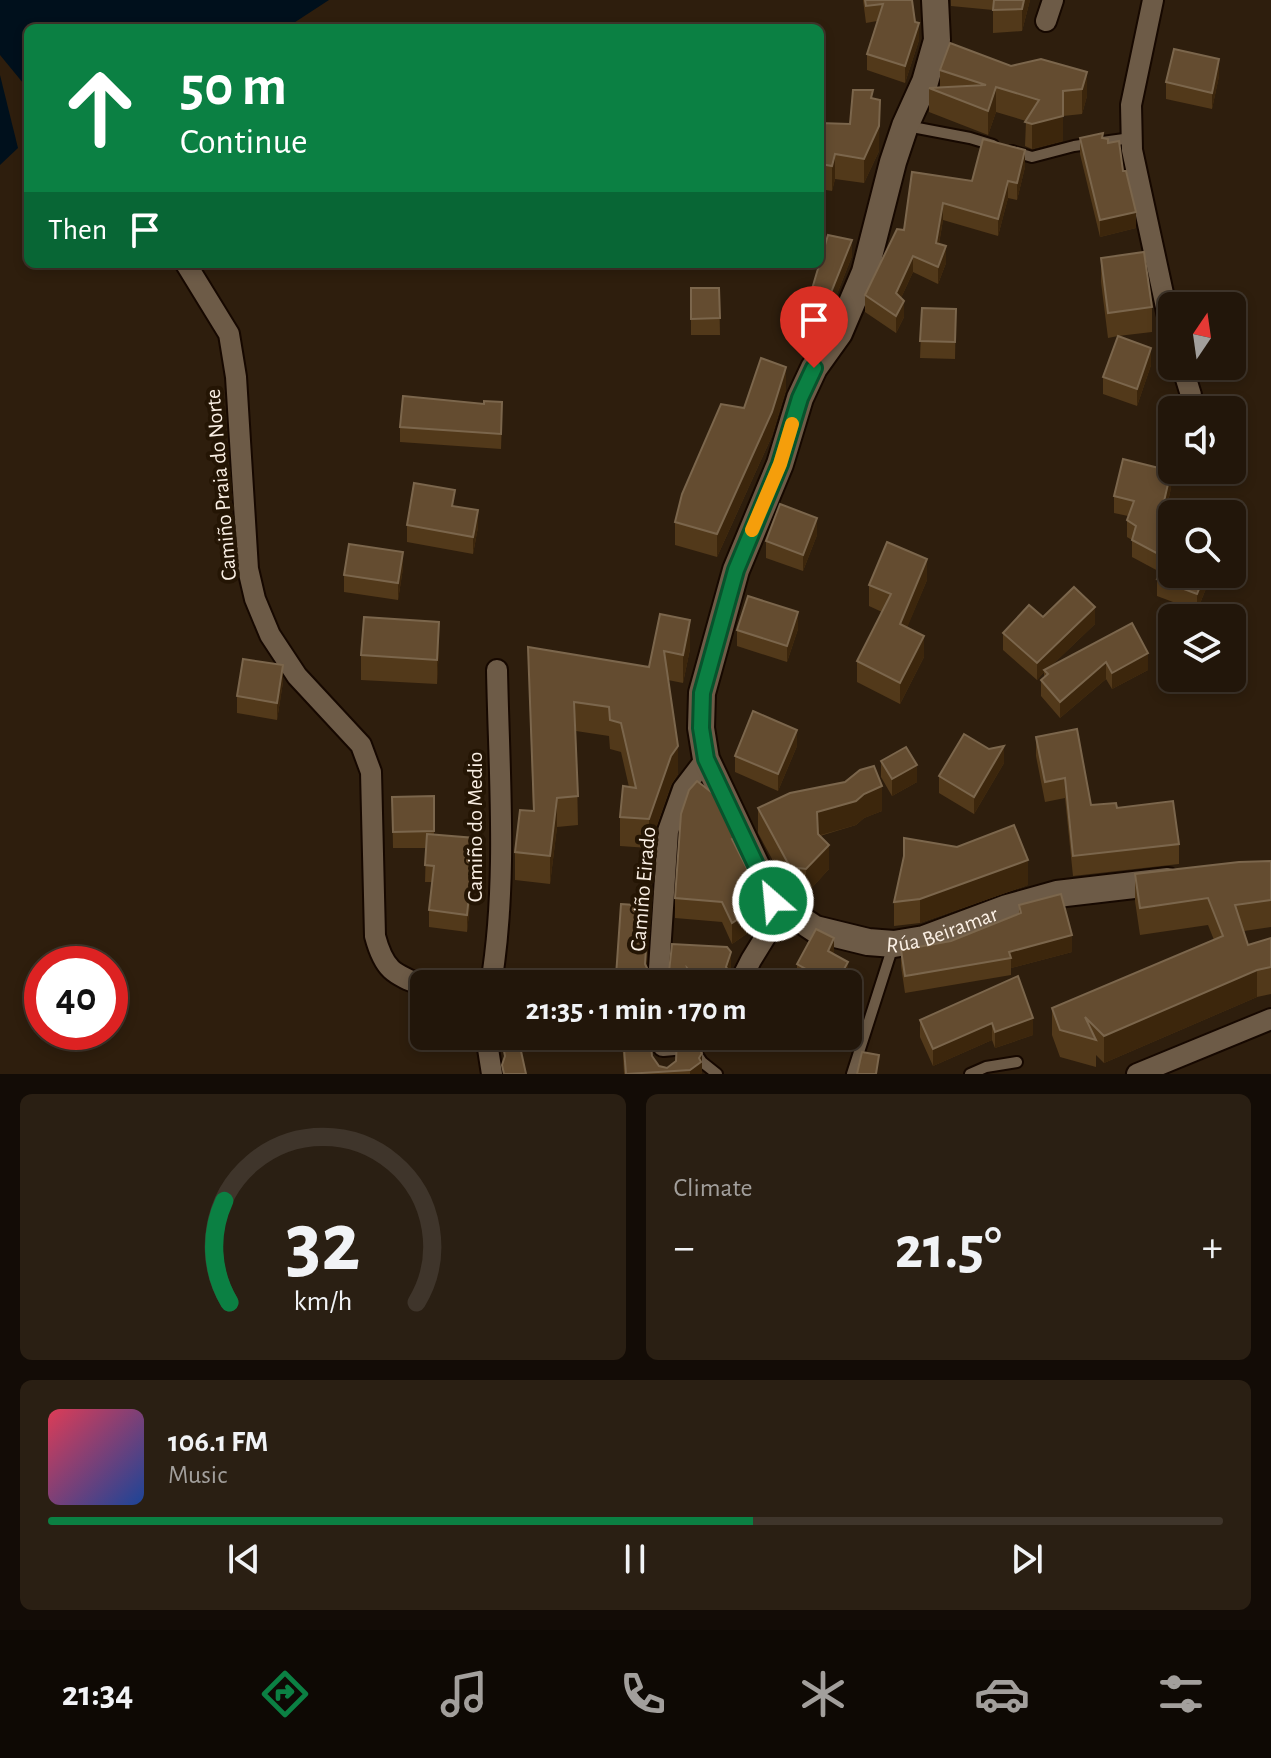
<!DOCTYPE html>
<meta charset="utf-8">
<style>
body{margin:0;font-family:"Alegreya Sans",sans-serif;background:#2a1f13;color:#f1f3f6;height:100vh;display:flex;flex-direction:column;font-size:30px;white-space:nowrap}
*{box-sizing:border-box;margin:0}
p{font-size:26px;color:#a29f9c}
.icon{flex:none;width:44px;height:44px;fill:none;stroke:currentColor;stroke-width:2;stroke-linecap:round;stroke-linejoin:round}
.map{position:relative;height:1074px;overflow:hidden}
.drawer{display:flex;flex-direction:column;gap:20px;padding:20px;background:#130c06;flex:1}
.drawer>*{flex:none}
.guide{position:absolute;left:24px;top:24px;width:800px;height:244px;border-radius:12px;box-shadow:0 4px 12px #0003,0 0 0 2px #3f352b;background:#0b8043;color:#fff;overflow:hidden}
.needle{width:52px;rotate:13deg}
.buttons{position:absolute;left:1158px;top:292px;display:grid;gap:16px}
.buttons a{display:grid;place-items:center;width:88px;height:88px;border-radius:12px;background:#22160a;box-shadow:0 4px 12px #0003,0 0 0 2px #3f352b;font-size:40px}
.speed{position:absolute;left:24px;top:946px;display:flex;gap:16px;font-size:40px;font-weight:700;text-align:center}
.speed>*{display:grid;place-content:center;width:104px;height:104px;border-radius:50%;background:#22160a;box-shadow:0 4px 12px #0003,0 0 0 2px #3f352b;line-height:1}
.speed .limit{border:12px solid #d22;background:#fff;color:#111}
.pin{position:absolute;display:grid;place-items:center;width:68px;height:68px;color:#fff;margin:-82px -34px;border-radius:50% 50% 50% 0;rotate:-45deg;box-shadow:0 0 8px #0007}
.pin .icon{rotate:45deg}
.me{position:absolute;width:88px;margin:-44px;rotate:333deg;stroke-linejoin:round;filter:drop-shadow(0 0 6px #0008)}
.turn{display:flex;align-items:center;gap:28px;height:168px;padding:0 24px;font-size:36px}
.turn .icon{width:104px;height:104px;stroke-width:2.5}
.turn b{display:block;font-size:56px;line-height:68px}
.then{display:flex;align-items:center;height:76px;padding:0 24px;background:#0003;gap:16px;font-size:30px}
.big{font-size:60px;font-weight:700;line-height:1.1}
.drawer .card{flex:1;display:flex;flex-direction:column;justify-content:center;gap:12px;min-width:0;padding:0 28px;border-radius:12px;background:#2a1f13}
.drawer .dial{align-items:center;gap:0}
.dial svg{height:208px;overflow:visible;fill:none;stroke:#3f352b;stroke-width:7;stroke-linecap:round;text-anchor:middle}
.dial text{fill:#f1f3f6;stroke:none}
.song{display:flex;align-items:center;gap:24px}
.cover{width:96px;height:96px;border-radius:12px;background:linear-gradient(135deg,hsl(350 70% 55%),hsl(220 70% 35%))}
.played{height:8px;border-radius:4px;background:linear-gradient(90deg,#0b8043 60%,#3f352b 60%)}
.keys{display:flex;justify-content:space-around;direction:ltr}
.heat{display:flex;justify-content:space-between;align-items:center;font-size:44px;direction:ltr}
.drawer .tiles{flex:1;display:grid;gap:20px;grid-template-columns:1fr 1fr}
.card:last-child{grid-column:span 2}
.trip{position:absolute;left:410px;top:970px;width:452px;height:80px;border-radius:12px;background:#22160a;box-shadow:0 4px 12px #0003,0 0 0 2px #3f352b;font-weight:700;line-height:80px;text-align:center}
.menu{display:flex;height:128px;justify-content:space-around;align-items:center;background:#0e0904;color:#a29f9c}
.menu .icon{width:56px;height:56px}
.menu .selected{color:#0b8043}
.menu b{font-size:36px;color:#f1f3f6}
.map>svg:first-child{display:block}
</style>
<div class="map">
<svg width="1271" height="1074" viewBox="0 0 1271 1074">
<rect width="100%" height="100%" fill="#2e1e0d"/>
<g fill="#00101c">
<polygon points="0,0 329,0 286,28 28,28 28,89 0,55"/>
<polygon points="0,75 18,148 0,165"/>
</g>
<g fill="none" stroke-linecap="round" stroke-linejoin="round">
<g stroke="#160800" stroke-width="14">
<g id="service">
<polyline points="907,126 970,138 993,145"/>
<polyline points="1012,151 1032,157 1074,146 1131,138"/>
<polyline points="696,1053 702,1062 717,1074"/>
<polyline points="852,1074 893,946"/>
<polyline points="970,1074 986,1067 1017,1062"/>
</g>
</g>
<g stroke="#160800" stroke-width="24">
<g id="minor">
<polyline points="1153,0 1131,105 1132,150 1172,335"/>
<polyline points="1046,21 1053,0"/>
<path d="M186,264L229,334L236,377L248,569L255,599L270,635L297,676L361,745L371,772L375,936C384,970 393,974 424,986"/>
<polyline points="1182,366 1191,395"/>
<path d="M491,984C508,881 499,774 497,670"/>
<polyline points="658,984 668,831 683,789 706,759"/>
<polyline points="739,984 751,960 783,908"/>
<polyline points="486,1036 492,1074"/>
<polyline points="663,1046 695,1043 703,1036"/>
<polyline points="1137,1074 1271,1019"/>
</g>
</g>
<g stroke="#160800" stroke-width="30">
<g id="tertiary">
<path id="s1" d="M935,0L937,40L925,82L905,126L893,162L865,272L839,333L814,368L800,398L780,464L736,570L702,693L701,728L706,759L773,901L815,929L868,942L894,944L924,939L1007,908L1057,894L1168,881"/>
</g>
</g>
<use href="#service" stroke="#6d5b47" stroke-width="10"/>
<use href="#minor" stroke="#6d5b47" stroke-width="20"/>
<use href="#tertiary" stroke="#6d5b47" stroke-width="26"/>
</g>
<g fill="#52391a">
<polygon points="863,0 912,0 919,40 905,83 867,70 867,54 877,21 866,23"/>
<polygon points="951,0 1030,0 1022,31 993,33 993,10 951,6"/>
<polygon points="1011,66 1087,72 1087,96 1082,114 1063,116 1063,141 1032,149 1025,146 1026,121 996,112 988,135 929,112 929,88 940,87 940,70"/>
<polygon points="1219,76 1212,109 1166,99 1166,82"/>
<polygon points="873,98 879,151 864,183 835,179 832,191 820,189 820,123 850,124"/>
<polygon points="1080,138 1103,138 1108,143 1123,171 1136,228 1100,237 1080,154"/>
<polygon points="1025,167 1017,200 1008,198 998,236 943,220 939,244 946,263 938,284 913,272 901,298 904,317 896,333 865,312 865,295 904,230 972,181"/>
<polygon points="852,256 826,322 809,316 809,299"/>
<polygon points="1101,258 1152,307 1152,332 1118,336 1151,365 1137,406 1103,394 1103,377 1118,336 1108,338 1101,282"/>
<polygon points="691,288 719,288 720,335 691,335"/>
<polygon points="922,308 956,309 955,359 920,358"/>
<polygon points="786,390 772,436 717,557 675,545 675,522"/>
<polygon points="1232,410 1239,415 1237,457 1232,457"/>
<polygon points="502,417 501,449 400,442 400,427"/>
<polygon points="1171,488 1166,511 1172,512 1172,574 1219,574 1217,582 1207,586 1197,611 1157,596 1157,579 1160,572 1132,557 1132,540 1127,537 1127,520 1128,516 1114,513 1114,496"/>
<polygon points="455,506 478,527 473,554 407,542 407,525"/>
<polygon points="817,535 803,571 766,558 766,541"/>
<polygon points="403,568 398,600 344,592 344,575"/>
<polygon points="927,580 907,627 924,657 900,704 857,682 857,661 882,612 869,606 869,585"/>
<polygon points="660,614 690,649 683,683 668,680 678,774 671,785 649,848 620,846 620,817 629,787 621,752 610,749 609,736 576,731 578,825 557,827 550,884 515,880 515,852 533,811 528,647 649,667"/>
<polygon points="1043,617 1095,624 1050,667 1132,623 1148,670 1112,689 1106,679 1060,718 1041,696 1041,680 1044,677 1044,672 1037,680 1003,650 1003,633"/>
<polygon points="798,629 787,662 737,646 737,630"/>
<polygon points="439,646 437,684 361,680 361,655"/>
<polygon points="283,682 277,720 237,713 237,696"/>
<polygon points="1036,737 1091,805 1117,808 1179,844 1179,864 1073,876 1065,798 1045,802 1036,756"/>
<polygon points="797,746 778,791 735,772 735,756"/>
<polygon points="881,761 917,782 892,796 881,777"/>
<polygon points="1004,763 974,814 939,793 939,776"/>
<polygon points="715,795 735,838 735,846 762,918 755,928 732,944 722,922 675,918 675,898"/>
<polygon points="434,796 434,835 475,855 467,932 429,927 429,910 432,882 425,882 426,848 393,848 392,797"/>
<polygon points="758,808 882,811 864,818 856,825 820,836 829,869 806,894 790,892 758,833"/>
<polygon points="1271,861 1271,927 1244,931 1248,945 1271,938 1271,994 1257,997 1104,1063 1096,1055 1096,1067 1060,1057 1052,1035 1052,1008 1214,940 1208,925 1140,935 1135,901 1135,874"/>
<polygon points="1028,885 920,923 894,926 894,902"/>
<polygon points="1019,905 1072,952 1011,968 1011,975 905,993 901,966 901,950 951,941 1019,914"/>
<polygon points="649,925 646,966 651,976 663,977 669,972 672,944 731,971 735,984 562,984 616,976"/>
<polygon points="834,954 848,978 845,984 804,984 797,981 797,964"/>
<polygon points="1018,976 1033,1035 995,1048 992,1040 933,1066 920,1037 920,1020"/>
<polygon points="622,1036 650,1036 652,1056 659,1066 702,1072 701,1074 624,1074"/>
<polygon points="733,1036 756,1036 744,1048"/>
</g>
<g fill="#3c260c">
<polygon points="1024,0 1030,0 1022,31 1022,9"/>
<polygon points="919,23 919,40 905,83 905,66"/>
<polygon points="1219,59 1219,76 1212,109 1212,93"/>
<polygon points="1087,72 1087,96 1082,114 1082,89"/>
<polygon points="996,87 996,112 988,135 988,111"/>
<polygon points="880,100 879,151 864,183 864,159"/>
<polygon points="1063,116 1063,141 1032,149 1032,124"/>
<polygon points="1025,150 1025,167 1017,200 1017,183"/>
<polygon points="835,154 835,179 832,191 832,166"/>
<polygon points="1008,181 1008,198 998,236 998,219"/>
<polygon points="943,203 943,220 936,260 936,243"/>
<polygon points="1136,212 1136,228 1100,237 1100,220"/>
<polygon points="852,240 852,256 826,322 826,305"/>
<polygon points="946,246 946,263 938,284 938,267"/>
<polygon points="913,256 913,272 896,309 896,293"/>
<polygon points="904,301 904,317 896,333 896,316"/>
<polygon points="1151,348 1151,365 1137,406 1137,389"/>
<polygon points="786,367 786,390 772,436 717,557 717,534"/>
<polygon points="1171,471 1171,488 1162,526 1162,510"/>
<polygon points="478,510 478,527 473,554 473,537"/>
<polygon points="817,518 817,535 803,571 803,555"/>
<polygon points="403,552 403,568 398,600 398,583"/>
<polygon points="927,559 927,580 900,645 900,624"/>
<polygon points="1205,574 1219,574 1217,582 1207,586 1197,611 1197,594"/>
<polygon points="1095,607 1095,624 1046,671 1044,670 1044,672 1037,680 1037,663"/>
<polygon points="798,612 798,629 787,662 787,646"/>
<polygon points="690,620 690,649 683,683 683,655"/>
<polygon points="439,622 439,646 437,684 437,660"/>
<polygon points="924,636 924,657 900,704 900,683"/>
<polygon points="1148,653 1148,670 1112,689 1112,673"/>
<polygon points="1106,662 1106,679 1060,718 1060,702"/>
<polygon points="283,665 283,682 277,720 277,703"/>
<polygon points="797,730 797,746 778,791 778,774"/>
<polygon points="678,746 678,774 671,785 649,848 649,819 671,756"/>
<polygon points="1004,746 1004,763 974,814 974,797"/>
<polygon points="917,765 917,782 892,796 892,779"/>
<polygon points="882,786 882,811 864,818 856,825 817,836 817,812"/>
<polygon points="557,798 557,827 550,884 550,856"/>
<polygon points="475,838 475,855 467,932 467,915"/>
<polygon points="829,845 829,869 806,894 806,869"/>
<polygon points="1028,860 1028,885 920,923 920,899"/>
<polygon points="762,898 762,918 755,928 732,944 732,923"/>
<polygon points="649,906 649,925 645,983 645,964"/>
<polygon points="1072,935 1072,952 1011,968 1011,958 1009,952"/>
<polygon points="834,938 834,955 828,951"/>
<polygon points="731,952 731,971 727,984 726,967"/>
<polygon points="848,962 848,978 845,984 836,984"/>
<polygon points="1257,970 1257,997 1104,1063 1104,1036"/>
<polygon points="1033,1018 1033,1035 995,1048 995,1032"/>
<polygon points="992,1023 992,1040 933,1066 933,1049"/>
<polygon points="744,1036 756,1036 744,1048"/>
<polygon points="702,1053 702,1072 701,1074 690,1074 690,1070"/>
</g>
<g fill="#644c30" stroke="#7b664c" stroke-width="2">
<polygon points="865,0 912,0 915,22 919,23 905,66 867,54 883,4 866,6"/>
<polygon points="994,0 1024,0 1022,9 993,10"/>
<polygon points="950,43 1011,66 1041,59 1087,72 1082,89 1063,91 1063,116 1032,124 1025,122 1039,100 996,87 988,111 929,88 986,85 940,70"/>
<polygon points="1174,49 1219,59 1212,93 1166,82"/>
<polygon points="853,90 873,90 871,98 880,100 879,126 864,159 835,154 832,166 820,164 820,123 850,124"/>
<polygon points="1103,133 1102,138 1108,139 1108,143 1119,141 1123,171 1126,171 1136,212 1100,220 1080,138"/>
<polygon points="983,139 1025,150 1017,183 1008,181 998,219 943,203 936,243 946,246 938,267 913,256 896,293 904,301 896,316 865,295 897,229 904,230 912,172 972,181"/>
<polygon points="828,235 852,240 826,305 809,299"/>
<polygon points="1144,252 1152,307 1108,313 1101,258"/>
<polygon points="691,288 719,288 720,318 691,319"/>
<polygon points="922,308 956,309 955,342 920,341"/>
<polygon points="1118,336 1151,348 1137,389 1103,377"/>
<polygon points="761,358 786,367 772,412 717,534 675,522 682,494 721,404 744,408"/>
<polygon points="403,396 484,404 484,401 502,402 501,434 400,427"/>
<polygon points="1202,397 1239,398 1237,440 1232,440 1232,410 1201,410"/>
<polygon points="1123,459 1171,471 1162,510 1172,512 1168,520 1172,521 1172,574 1205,574 1197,594 1157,579 1166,558 1132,540 1136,526 1127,520 1134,501 1114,496"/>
<polygon points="414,483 455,490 452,506 478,510 473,537 407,525"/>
<polygon points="780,504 817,518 803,555 766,541"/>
<polygon points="887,542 927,559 900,624 924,636 900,683 857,661 891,594 869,585"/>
<polygon points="349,544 403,552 398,583 344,575"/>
<polygon points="1074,587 1095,607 1037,663 1003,633 1029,605 1043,617"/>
<polygon points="748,596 798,612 787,646 737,630"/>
<polygon points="660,614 690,620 683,655 664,651 678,746 671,756 649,819 620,817 623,786 636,788 621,723 610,720 609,707 574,702 578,796 557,798 550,856 515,852 520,810 534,811 528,647 649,667"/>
<polygon points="364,617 439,622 437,660 361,655"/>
<polygon points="1132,623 1148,653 1112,673 1106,662 1060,702 1041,680 1048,674 1044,670"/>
<polygon points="243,659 283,665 277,703 237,696"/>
<polygon points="753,711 797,730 778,774 735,756"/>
<polygon points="1077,729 1091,805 1116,803 1117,808 1173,801 1179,844 1073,856 1065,778 1045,782 1036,737"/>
<polygon points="964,734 989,749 1004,746 974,797 939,776"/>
<polygon points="906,747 917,765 892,779 881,761"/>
<polygon points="874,766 882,786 864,794 856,801 817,812 818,834 829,845 806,869 790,867 758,808 790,793 845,782 860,770"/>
<polygon points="697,781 715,795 735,838 732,839 762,898 755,908 732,923 722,902 675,898 681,814 689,790"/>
<polygon points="434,796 434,831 393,832 392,797"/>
<polygon points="1014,825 1028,860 920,899 894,902 904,856 904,838 957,847"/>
<polygon points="427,834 475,838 467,915 429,910 434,866 425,865"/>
<polygon points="1271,861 1271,900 1235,905 1248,945 1271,938 1271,967 1257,970 1104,1036 1085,1017 1096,1040 1060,1030 1052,1008 1223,936 1208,898 1140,908 1135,874 1239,862"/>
<polygon points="1061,894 1072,935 1009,952 1011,958 905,976 901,950 951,941 1021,913 1019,905"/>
<polygon points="621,904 649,906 645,964 651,976 663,977 669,972 672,944 727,947 731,952 726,967 734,977 735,984 702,984 687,968 690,984 562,984 616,976"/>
<polygon points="816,929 834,938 828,951 848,962 836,984 833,984 797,964"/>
<polygon points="753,975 762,984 743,984"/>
<polygon points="1018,976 1033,1018 995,1032 992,1023 933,1049 920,1020"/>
<polygon points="623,1036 650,1036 652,1056 659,1066 667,1068 676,1061 677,1039 689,1038 702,1053 699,1058 701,1062 690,1070 626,1074"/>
<polygon points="519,1042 526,1074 504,1074 502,1065 505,1056 503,1046"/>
<polygon points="862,1052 879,1055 876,1074 857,1074"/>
</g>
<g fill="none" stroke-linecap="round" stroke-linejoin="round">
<g stroke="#07532c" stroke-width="20">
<polyline id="route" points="773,901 706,759 701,728 702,693 736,570 780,464 800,398 814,368"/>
</g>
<use href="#route" stroke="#0b8043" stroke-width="14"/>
<polyline stroke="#f59e0b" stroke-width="14" points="752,530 780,464 792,424"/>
</g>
<g text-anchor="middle" stroke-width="8" stroke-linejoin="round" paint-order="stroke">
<g font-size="22" fill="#faefe4" stroke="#241504">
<text transform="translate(220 485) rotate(-95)" y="8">Camiño Praia do Norte</text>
<text transform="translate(474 827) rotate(-90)" y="8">Camiño do Medio</text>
<text transform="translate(642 889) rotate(-85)" y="8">Camiño Eirado</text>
<text dy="8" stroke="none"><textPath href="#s1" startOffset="1142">Rúa Beiramar</textPath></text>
</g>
</g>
</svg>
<div class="buttons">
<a><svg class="needle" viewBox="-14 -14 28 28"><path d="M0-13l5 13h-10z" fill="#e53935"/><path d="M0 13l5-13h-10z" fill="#a29f9c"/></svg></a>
<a><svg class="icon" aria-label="sound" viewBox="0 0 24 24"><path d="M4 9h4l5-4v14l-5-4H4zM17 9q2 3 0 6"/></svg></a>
<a><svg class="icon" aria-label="search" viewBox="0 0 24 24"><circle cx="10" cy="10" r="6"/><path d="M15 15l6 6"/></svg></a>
<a><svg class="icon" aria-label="layers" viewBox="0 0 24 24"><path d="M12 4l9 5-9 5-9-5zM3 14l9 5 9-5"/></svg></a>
</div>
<div class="speed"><div class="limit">40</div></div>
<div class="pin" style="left:814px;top:368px;background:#d93025"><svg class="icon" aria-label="arrive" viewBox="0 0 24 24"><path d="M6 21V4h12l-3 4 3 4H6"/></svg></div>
<svg class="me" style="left:773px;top:901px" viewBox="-20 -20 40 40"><circle r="17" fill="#0b8043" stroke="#fff" stroke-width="3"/><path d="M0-11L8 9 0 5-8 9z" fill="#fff"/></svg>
<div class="trip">21:35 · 1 min · 170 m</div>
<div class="guide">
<div class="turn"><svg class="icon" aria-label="ahead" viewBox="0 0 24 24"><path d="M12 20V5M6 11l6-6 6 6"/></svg><div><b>50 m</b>Continue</div></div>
<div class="then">Then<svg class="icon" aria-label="arrive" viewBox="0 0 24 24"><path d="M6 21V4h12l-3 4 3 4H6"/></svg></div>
</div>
</div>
<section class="drawer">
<div class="tiles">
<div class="card dial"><svg viewBox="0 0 100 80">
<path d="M14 69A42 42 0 1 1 86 69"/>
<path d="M14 69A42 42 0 0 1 12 30" stroke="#0b8043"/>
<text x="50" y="56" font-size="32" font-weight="700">32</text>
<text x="50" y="72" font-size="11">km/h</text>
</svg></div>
<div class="card"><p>Climate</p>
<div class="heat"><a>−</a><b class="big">21.5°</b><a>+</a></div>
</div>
<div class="card">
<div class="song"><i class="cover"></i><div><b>106.1 FM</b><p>Music</p></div></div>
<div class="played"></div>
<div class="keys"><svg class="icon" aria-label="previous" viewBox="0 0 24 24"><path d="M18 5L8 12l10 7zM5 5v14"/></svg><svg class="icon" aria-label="pause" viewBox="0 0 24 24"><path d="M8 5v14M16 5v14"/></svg><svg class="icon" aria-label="next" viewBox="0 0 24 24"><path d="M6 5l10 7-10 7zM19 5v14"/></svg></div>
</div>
</div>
</section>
<nav class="menu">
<b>21:34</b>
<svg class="icon selected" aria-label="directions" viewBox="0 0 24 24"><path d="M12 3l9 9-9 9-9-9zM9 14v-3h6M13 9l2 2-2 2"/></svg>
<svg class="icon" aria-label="music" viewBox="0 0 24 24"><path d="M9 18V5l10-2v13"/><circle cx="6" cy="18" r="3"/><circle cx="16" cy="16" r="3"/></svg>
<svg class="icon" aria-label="phone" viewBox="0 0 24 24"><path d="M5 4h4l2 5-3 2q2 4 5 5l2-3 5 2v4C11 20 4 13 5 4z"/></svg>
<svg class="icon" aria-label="climate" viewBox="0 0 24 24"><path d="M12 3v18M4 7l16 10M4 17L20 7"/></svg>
<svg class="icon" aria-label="car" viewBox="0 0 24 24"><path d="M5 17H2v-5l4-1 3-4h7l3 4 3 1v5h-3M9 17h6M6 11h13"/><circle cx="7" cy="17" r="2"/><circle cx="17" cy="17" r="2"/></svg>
<svg class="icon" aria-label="filters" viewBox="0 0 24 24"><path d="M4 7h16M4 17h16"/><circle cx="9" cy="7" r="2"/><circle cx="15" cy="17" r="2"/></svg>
</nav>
